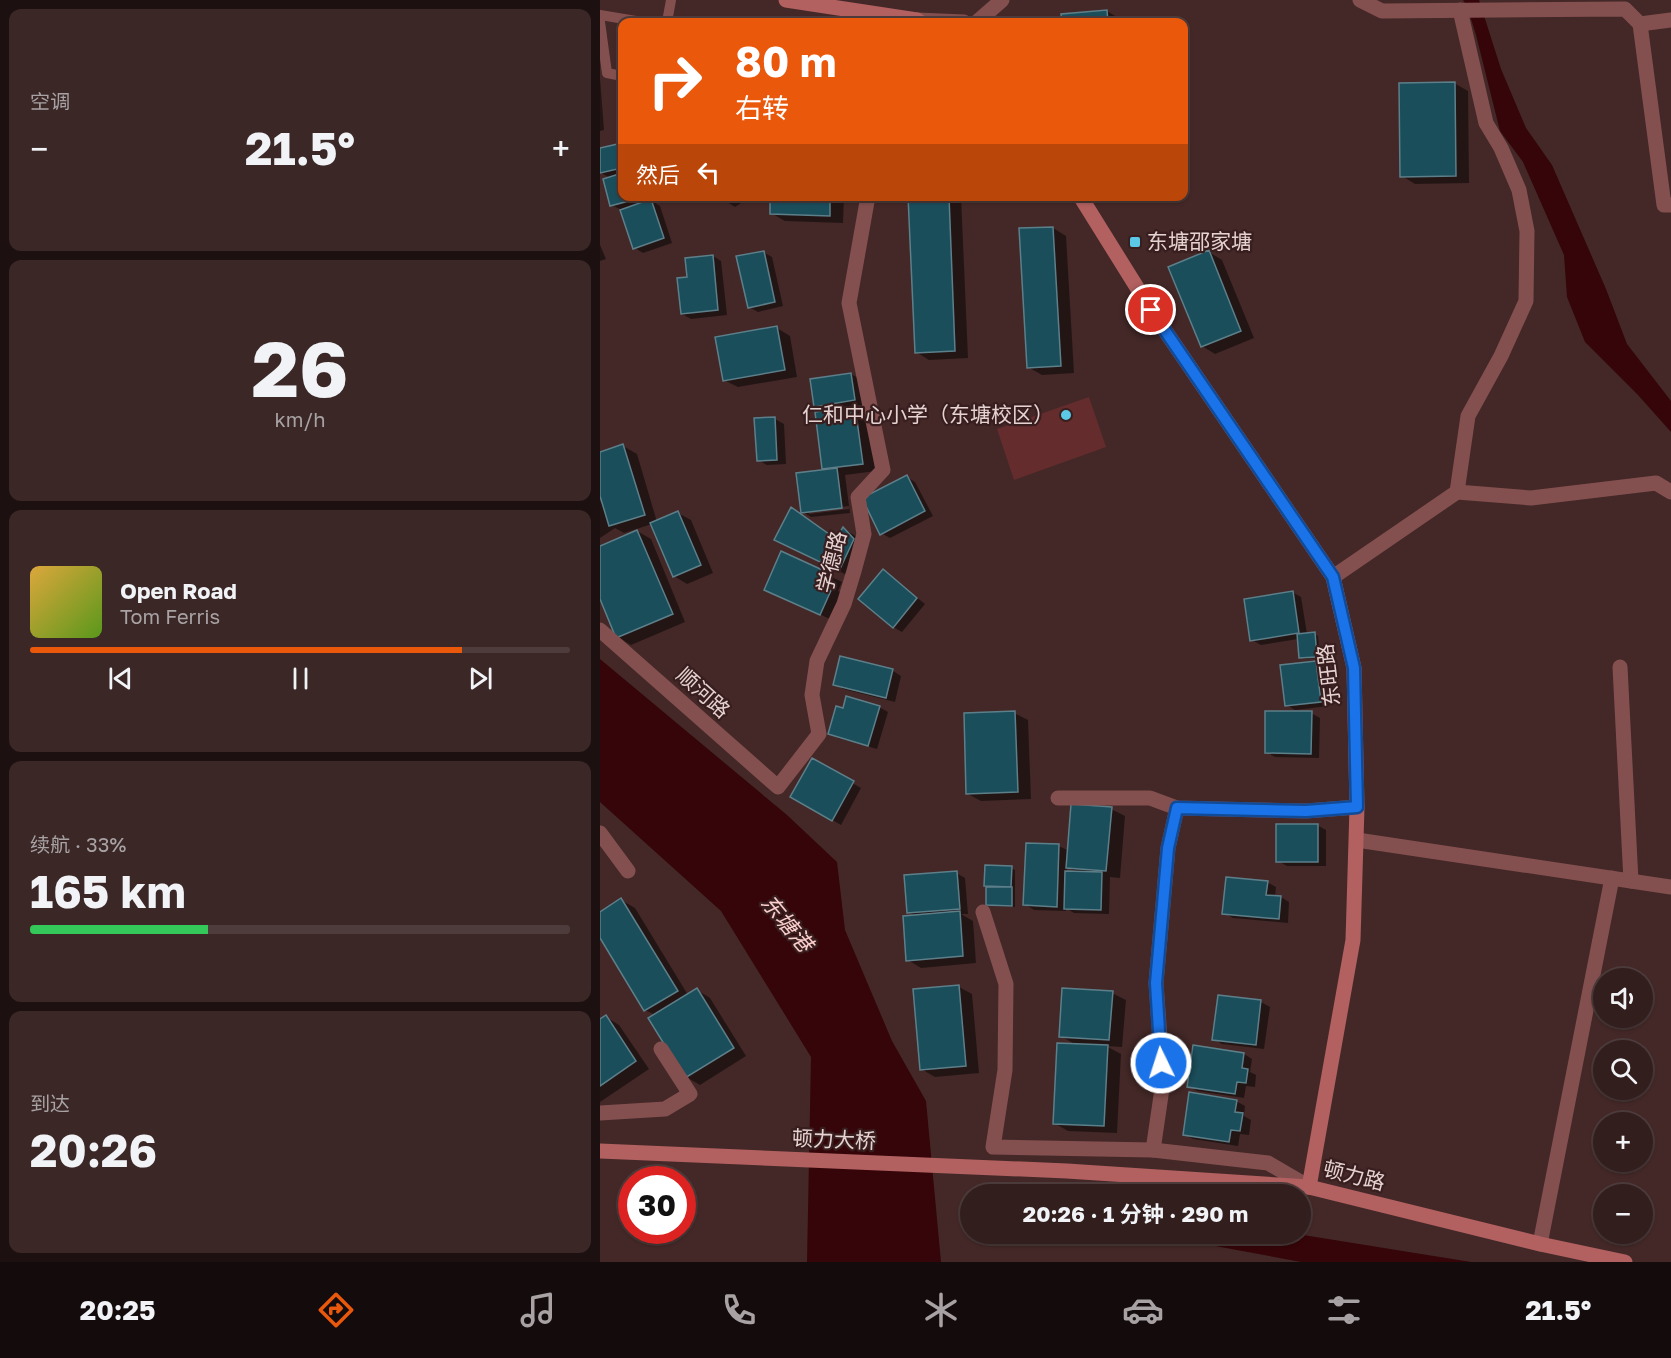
<!DOCTYPE html>
<html lang="zh">
<meta charset="utf-8">
<style>
body{margin:0;font-family:"Golos Text","Noto Sans SC",sans-serif;background:#3a2726;color:#f1f3f6;height:100vh;display:flex;flex-direction:column;font-size:22px;white-space:nowrap}
*{box-sizing:border-box;margin:0}
p{font-size:20px;color:#a8a2a4}
.icon{flex:none;width:33px;height:33px;fill:none;stroke:currentColor;stroke-width:2;stroke-linecap:round;stroke-linejoin:round}
.map{position:relative;flex:1;overflow:hidden}
.details{display:flex;flex-direction:column;gap:9px;padding:9px;background:#1c1010;width:600px}
.details>*{flex:none}
.banner{position:absolute;left:18px;top:18px;width:570px;height:183px;border-radius:12px;box-shadow:0 2px 4px #0004,0 0 0 2px #4d3c3b;background:#ea580c;color:#fff;overflow:hidden}
.buttons{position:absolute;left:993px;top:968px;display:grid;gap:12px}
.buttons a{display:grid;place-items:center;width:60px;height:60px;border-radius:50%;background:#321e1d;box-shadow:0 2px 4px #0004,0 0 0 2px #4d3c3b;font-size:30px}
.speed{position:absolute;left:18px;top:1166px;display:flex;gap:12px;font-size:30px;font-weight:700;text-align:center}
.speed>*{display:grid;place-content:center;width:78px;height:78px;border-radius:50%;background:#321e1d;box-shadow:0 2px 4px #0004,0 0 0 2px #4d3c3b;line-height:1}
.speed .limit{border:9px solid #d22;background:#fff;color:#111}
.pin{position:absolute;display:grid;place-items:center;width:51px;height:51px;color:#fff;margin:-26px;border:3px solid #fff;border-radius:50%;box-shadow:0 2px 6px #0007}
.me{position:absolute;width:66px;margin:-33px;rotate:356deg;stroke-linejoin:round;filter:drop-shadow(0 0 4px #0008)}
.turn{display:flex;align-items:center;gap:21px;height:126px;padding:0 18px;font-size:27px}
.turn .icon{width:78px;height:78px;stroke-width:2.5}
.turn b{display:block;font-size:42px;line-height:51px}
.then{display:flex;align-items:center;height:57px;padding:0 18px;background:#0003;gap:12px;font-size:22px}
.big{font-size:45px;font-weight:700;line-height:1.1}
.details .widget{flex:1;display:flex;flex-direction:column;justify-content:center;gap:9px;min-width:0;padding:0 21px;border-radius:12px;background:#3a2726}
.details .dial{align-items:center;gap:0}
.dial b{font-size:78px;line-height:1}
.song{display:flex;align-items:center;gap:18px}
.cover{width:72px;height:72px;border-radius:9px;background:linear-gradient(135deg,hsl(40 70% 55%),hsl(90 70% 35%))}
.played{height:6px;border-radius:3px;background:linear-gradient(90deg,#ea580c 80%,#4d3c3b 80%)}
.keys{display:flex;justify-content:space-around;direction:ltr}
.heat{display:flex;justify-content:space-between;align-items:center;font-size:33px;direction:ltr}
.charge{height:9px;border-radius:4px;background:linear-gradient(90deg,#34c759 33%,#4d3c3b 0)}
.trip{position:absolute;left:360px;top:1184px;width:351px;height:60px;border-radius:30px;background:#321e1d;box-shadow:0 2px 4px #0004,0 0 0 2px #4d3c3b;font-weight:700;line-height:60px;text-align:center}
.dock{display:flex;height:96px;justify-content:space-around;align-items:center;background:#140c0c;color:#a8a2a4}
.dock .icon{width:42px;height:42px}
.dock .active{color:#ea580c}
.dock b{font-size:27px;color:#f1f3f6}
main{display:flex;flex:1;min-height:0}
.map>svg:first-child{display:block}
</style>
<main>
<section class="details">
<div class="widget"><p>空调</p>
<div class="heat"><a>−</a><b class="big">21.5°</b><a>+</a></div>
</div>
<div class="widget dial"><b>26</b><p>km/h</p></div>
<div class="widget">
<div class="song"><i class="cover"></i><div><b>Open Road</b><p>Tom Ferris</p></div></div>
<div class="played"></div>
<div class="keys"><svg class="icon" aria-label="previous" viewBox="0 0 24 24"><path d="M18 5L8 12l10 7zM5 5v14"/></svg><svg class="icon" aria-label="pause" viewBox="0 0 24 24"><path d="M8 5v14M16 5v14"/></svg><svg class="icon" aria-label="next" viewBox="0 0 24 24"><path d="M6 5l10 7-10 7zM19 5v14"/></svg></div>
</div>
<div class="widget"><p>续航 · 33%</p><b class="big">165 km</b><div class="charge"></div></div>
<div class="widget"><p>到达</p><b class="big">20:26</b></div>
</section>
<div class="map">
<svg width="1071" height="1262" viewBox="0 0 1071 1262">
<rect width="100%" height="100%" fill="#432827"/>
<polygon fill="#652c2d" points="489,397 506,447 414,480 397,429"/>
<g fill="#350509">
<polygon points="863,0 879,0 901,69 926,128 952,165 1006,289 1027,344 1071,401 1071,432 1038,395 985,342 967,297 964,255 923,162 900,131 876,35 867,6"/>
<polygon points="0,659 187,815 237,862 245,930 292,1041 326,1101 341,1262 207,1262 211,1057 121,911 0,802"/>
<polygon points="508,1233 640,1233 678,1237 697,1234 871,1262 701,1262 572,1238"/>
</g>
<g fill="#0007" fill-rule="evenodd">
<polygon points="507,11 520,19 521,22 463,22 462,15"/>
<polygon points="0,78 4,130 0,131"/>
<polygon points="854,83 868,91 869,183 815,184 802,176"/>
<polygon points="22,144 22,196 50,196 52,201 60,206 72,243 43,253 35,248 22,210 11,205 10,178 0,172 0,149"/>
<polygon points="123,196 152,196 135,207 127,202"/>
<polygon points="172,196 244,196 243,223 185,221 171,213"/>
<polygon points="310,196 361,196 368,358 329,360 316,352"/>
<polygon points="453,228 466,236 474,373 442,375 428,367"/>
<polygon points="0,245 6,259 0,261"/>
<polygon points="163,252 172,257 183,306 158,312 149,307"/>
<polygon points="609,252 622,260 654,338 615,354 602,346"/>
<polygon points="113,256 121,261 127,315 91,319 82,314"/>
<polygon points="177,328 190,336 197,377 138,387 124,380"/>
<path d="M251,374L260,379L263,405L252,406L268,416L276,471L245,475L250,513L211,517L203,512L227,470L224,468L226,412L215,406ZM249,506V509L209,514V511Z"/>
<polygon points="175,419 184,424 186,464 167,465 158,460"/>
<polygon points="23,446 37,454 57,522 78,513 91,520 113,573 87,584 74,576 52,524 24,533 15,528 0,538 0,501 4,506 0,491 0,453"/>
<polygon points="307,477 315,482 333,516 290,538 281,533"/>
<polygon points="191,509 237,540 244,529 257,537 253,578 189,547"/>
<polygon points="37,531 51,539 85,622 31,645 18,637 0,595 0,547"/>
<polygon points="182,553 242,582 238,591 246,595 234,621 166,589"/>
<polygon points="283,571 325,604 302,632 293,627"/>
<polygon points="692,592 701,597 707,634 714,634 718,636 720,658 704,659 700,657 698,639 661,645 652,640"/>
<polygon points="716,662 724,668 729,706 695,710 687,705"/>
<polygon points="293,671 301,676 295,702 243,689 235,684"/>
<polygon points="279,707 288,712 277,749 238,738 229,733 244,710"/>
<polygon points="414,713 428,720 431,799 381,801 368,794"/>
<polygon points="711,713 720,718 719,758 675,757 666,752"/>
<polygon points="212,760 261,788 241,825 192,797"/>
<path d="M511,809L525,816L520,878L510,877L509,914L474,913L466,908V911L434,910L425,904L427,845L459,846L469,851ZM467,867L478,873H467Z"/>
<polygon points="717,825 726,830 726,866 687,866 678,861"/>
<polygon points="411,868 415,870 415,907 392,906 388,904 388,886 385,885"/>
<polygon points="356,873 365,878 368,914 361,914 373,921 376,963 321,968 308,960 315,916 308,912"/>
<polygon points="667,882 676,887 675,897 681,897 689,902 688,923 633,918 624,913"/>
<polygon points="21,900 35,908 88,995 97,990 110,998 146,1056 100,1085 86,1077 55,1015 45,1010 0,935 0,913"/>
<polygon points="359,987 372,994 379,1073 335,1077 321,1069"/>
<polygon points="512,993 526,1000 522,1047 506,1046 521,1054 517,1133 468,1131 454,1123 476,1045 461,1036"/>
<polygon points="619,997 661,1002 670,1007 664,1049 622,1044 614,1039"/>
<polygon points="6,1017 19,1025 49,1069 0,1102 0,1021"/>
<polygon points="644,1054 652,1059 650,1072 656,1075 655,1087 646,1086 644,1098 597,1091 589,1086"/>
<polygon points="636,1101 645,1106 644,1116 651,1120 649,1135 640,1134 638,1146 593,1139 584,1134"/>
</g>
<g fill="#1b4e5b" stroke="#5d7f8a" stroke-width="1.5">
<polygon points="507,10 508,22 462,22 461,14"/>
<polygon points="855,82 856,176 800,177 799,83"/>
<polygon points="22,143 22,168 0,173 0,148"/>
<polygon points="22,173 22,196 44,197 10,206 3,179"/>
<polygon points="170,196 230,196 230,216 170,214"/>
<polygon points="308,196 349,196 355,351 315,353"/>
<polygon points="51,199 64,238 33,249 20,210"/>
<polygon points="453,227 461,366 427,368 419,228"/>
<polygon points="609,250 641,331 601,347 568,267"/>
<polygon points="164,251 175,302 148,308 136,256"/>
<polygon points="113,255 118,310 81,314 77,278 87,277 85,258"/>
<polygon points="177,326 185,370 123,381 115,337"/>
<polygon points="251,373 255,400 214,407 210,379"/>
<polygon points="255,406 263,464 222,469 215,412"/>
<polygon points="175,417 177,460 157,461 154,418"/>
<polygon points="23,444 45,515 9,526 0,496 0,452"/>
<polygon points="237,468 242,508 201,513 196,473"/>
<polygon points="307,475 325,511 280,535 262,498"/>
<polygon points="191,507 236,539 243,527 254,539 239,571 174,540"/>
<polygon points="78,511 101,565 73,577 50,523"/>
<polygon points="37,530 73,614 16,638 0,599 0,546"/>
<polygon points="181,551 229,573 225,583 233,586 220,615 164,590"/>
<polygon points="283,569 317,598 293,628 258,599"/>
<polygon points="693,591 699,633 650,641 644,599"/>
<polygon points="715,632 717,657 699,658 697,634"/>
<polygon points="240,656 293,669 286,698 233,685"/>
<polygon points="716,661 721,702 685,706 680,665"/>
<polygon points="246,696 280,706 268,746 228,734 236,706 243,708"/>
<polygon points="415,711 418,792 366,794 364,713"/>
<polygon points="665,711 712,711 711,754 665,753"/>
<polygon points="212,758 254,781 232,821 190,797"/>
<polygon points="471,804 512,807 506,871 466,868"/>
<rect x="676" y="824" width="42" height="38"/>
<polygon points="426,843 459,844 457,907 423,905"/>
<polygon points="385,865 412,866 411,887 384,886"/>
<polygon points="357,871 360,909 307,913 304,875"/>
<polygon points="465,871 502,872 501,910 464,909"/>
<polygon points="626,877 668,881 666,895 681,896 679,919 622,914"/>
<polygon points="386,887 412,887 412,906 386,905"/>
<polygon points="21,898 78,991 44,1011 0,938 0,912"/>
<polygon points="360,911 363,956 306,961 303,916"/>
<polygon points="359,985 366,1066 320,1070 313,989"/>
<polygon points="97,988 134,1048 85,1078 48,1018"/>
<polygon points="462,988 513,991 509,1040 459,1037"/>
<polygon points="618,995 661,1000 656,1045 612,1040"/>
<polygon points="6,1015 36,1061 0,1086 0,1019"/>
<polygon points="457,1043 508,1045 504,1126 453,1124"/>
<polygon points="593,1045 644,1053 642,1068 648,1069 646,1083 637,1082 635,1094 587,1087"/>
<polygon points="589,1092 637,1100 635,1112 643,1113 640,1131 631,1130 629,1142 583,1135"/>
</g>
<g fill="none" stroke-linecap="round" stroke-linejoin="round">
<g stroke="#84504f" stroke-width="10">
<polyline points="0,15 42,22"/>
<polyline points="0,22 7,73 22,76"/>
<polyline points="67,22 71,0"/>
</g>
<g stroke="#84504f" stroke-width="15">
<polyline points="760,0 782,11 1025,9 1040,24 1064,205 1071,205"/>
<polyline points="317,22 317,20 364,22"/>
<polyline points="377,22 402,0"/>
<polyline points="1040,24 1071,20"/>
<polyline points="857,492 868,416 901,356 926,301 927,231 919,190 901,148 886,123 860,10"/>
<polyline points="733,577 857,492 931,498 1056,483 1071,492"/>
<polyline points="0,630 178,787 219,734 212,695 217,661 244,604 254,571 264,534 258,497 283,470 249,303 268,196"/>
<polyline points="1020,667 1031,881"/>
<polyline points="458,798 550,798 577,808 706,811 757,807"/>
<polyline points="0,833 28,871"/>
<polyline points="757,840 1071,887"/>
<polyline points="383,912 406,984 405,1070 393,1147 553,1150 668,1163 709,1187"/>
<polyline points="0,1113 65,1109 90,1094 61,1049"/>
<polyline points="553,1150 563,1082 556,983 568,848 577,808"/>
<polyline points="940,1244 1012,878"/>
</g>
<g stroke="#b26060" stroke-width="15">
<polyline points="186,0 317,20 320,22"/>
<polyline points="480,196 551,310 733,577 754,668 757,807 753,940 709,1187"/>
<polyline points="0,1151 467,1171 709,1187 940,1244 1025,1262"/>
</g>
</g>
<g fill="none" stroke-linecap="round" stroke-linejoin="round">
<g stroke="#114b97" stroke-width="15">
<polyline id="route" points="551,310 733,577 754,668 757,807 706,811 577,808 568,848 556,983 561,1063"/>
</g>
<use href="#route" stroke="#1a73e8" stroke-width="10"/>
</g>
<g fill="#5ac8e6" stroke="#381e1e" stroke-width="2">
<rect x="529" y="236" width="12" height="12" rx="3"/>
<circle cx="466" cy="415" r="6"/>
</g>
<g text-anchor="middle" stroke-width="4.5" stroke-linejoin="round" paint-order="stroke">
<g font-size="21" fill="#e5d2d1" stroke="#381e1e" text-anchor="start">
<text x="547" y="249">东塘邵家塘</text>
<text x="454" y="422" text-anchor="end">仁和中心小学（东塘校区）</text>
</g>
<g font-size="21" fill="#e5d2d1" stroke="#381e1e">
<text transform="translate(232 562) rotate(-76)" y="7">学德路</text>
<text transform="translate(729 675) rotate(-97)" y="7">东旺路</text>
<text transform="translate(103 693) rotate(42)" y="7">顺河路</text>
<text transform="translate(234 1140) rotate(2)" y="7">顿力大桥</text>
<text transform="translate(754 1176) rotate(14)" y="7">顿力路</text>
</g>
<g font-size="22" font-style="italic" fill="#facecc" stroke="#381e1e">
<text transform="translate(187 923) rotate(50)" y="8">东塘港</text>
</g>
</g>
</svg>
<div class="buttons">
<a><svg class="icon" aria-label="sound" viewBox="0 0 24 24"><path d="M4 9h4l5-4v14l-5-4H4zM17 9q2 3 0 6"/></svg></a>
<a><svg class="icon" aria-label="search" viewBox="0 0 24 24"><circle cx="10" cy="10" r="6"/><path d="M15 15l6 6"/></svg></a>
<a>+</a>
<a>−</a>
</div>
<div class="speed"><div class="limit">30</div></div>
<div class="pin" style="left:551px;top:310px;background:#d93025"><svg class="icon" aria-label="arrive" viewBox="0 0 24 24"><path d="M6 21V4h12l-3 4 3 4H6"/></svg></div>
<svg class="me" style="left:561px;top:1063px" viewBox="-20 -20 40 40"><circle r="17" fill="#1a73e8" stroke="#fff" stroke-width="3"/><path d="M0-11L8 9 0 5-8 9z" fill="#fff"/></svg>
<div class="trip">20:26 · 1 分钟 · 290 m</div>
<div class="banner">
<div class="turn"><svg class="icon" aria-label="right" viewBox="0 0 24 24"><path d="M7 20v-9h11M14 6l5 5-5 5"/></svg><div><b>80 m</b>右转</div></div>
<div class="then">然后<svg class="icon" aria-label="left" viewBox="0 0 24 24"><path d="M17 20v-9H6M10 6l-5 5 5 5"/></svg></div>
</div>
</div>
</main>
<nav class="dock">
<b>20:25</b>
<svg class="icon active" aria-label="directions" viewBox="0 0 24 24"><path d="M12 3l9 9-9 9-9-9zM9 14v-3h6M13 9l2 2-2 2"/></svg>
<svg class="icon" aria-label="music" viewBox="0 0 24 24"><path d="M9 18V5l10-2v13"/><circle cx="6" cy="18" r="3"/><circle cx="16" cy="16" r="3"/></svg>
<svg class="icon" aria-label="phone" viewBox="0 0 24 24"><path d="M5 4h4l2 5-3 2q2 4 5 5l2-3 5 2v4C11 20 4 13 5 4z"/></svg>
<svg class="icon" aria-label="climate" viewBox="0 0 24 24"><path d="M12 3v18M4 7l16 10M4 17L20 7"/></svg>
<svg class="icon" aria-label="car" viewBox="0 0 24 24"><path d="M5 17H2v-5l4-1 3-4h7l3 4 3 1v5h-3M9 17h6M6 11h13"/><circle cx="7" cy="17" r="2"/><circle cx="17" cy="17" r="2"/></svg>
<svg class="icon" aria-label="filters" viewBox="0 0 24 24"><path d="M4 7h16M4 17h16"/><circle cx="9" cy="7" r="2"/><circle cx="15" cy="17" r="2"/></svg>
<b>21.5°</b>
</nav>
